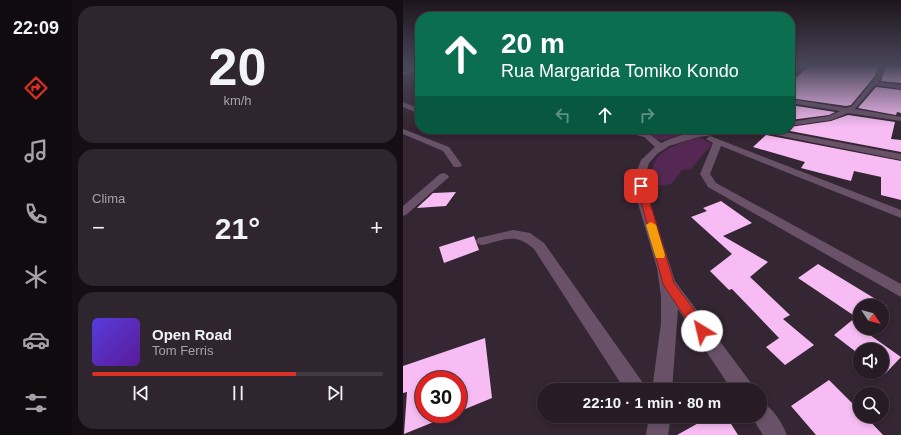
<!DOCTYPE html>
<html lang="pt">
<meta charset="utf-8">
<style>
body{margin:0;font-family:Arial,sans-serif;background:#2f252e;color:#f1f3f6;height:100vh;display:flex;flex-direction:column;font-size:15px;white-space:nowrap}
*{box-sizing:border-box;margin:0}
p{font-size:13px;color:#a4a1a7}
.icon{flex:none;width:22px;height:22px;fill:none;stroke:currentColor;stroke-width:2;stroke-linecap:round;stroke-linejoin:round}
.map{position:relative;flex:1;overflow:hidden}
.details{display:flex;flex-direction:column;gap:6px;padding:6px;background:#150f15;width:331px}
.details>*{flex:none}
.guide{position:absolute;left:12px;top:12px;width:380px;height:122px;border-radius:16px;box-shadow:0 2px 6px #0003,0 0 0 1px #433a43;background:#0b6e4f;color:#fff;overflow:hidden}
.needle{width:26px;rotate:125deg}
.buttons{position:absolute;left:450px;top:299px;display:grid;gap:8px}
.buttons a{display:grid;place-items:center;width:36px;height:36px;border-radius:50%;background:#271c26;box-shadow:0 2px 6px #0003,0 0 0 1px #433a43;font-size:20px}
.speed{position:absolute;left:12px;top:371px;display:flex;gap:8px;font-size:20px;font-weight:700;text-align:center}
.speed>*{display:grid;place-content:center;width:52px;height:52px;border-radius:50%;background:#271c26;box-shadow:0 2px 6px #0003,0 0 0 1px #433a43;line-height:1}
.speed .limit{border:6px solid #d22;background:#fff;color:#111}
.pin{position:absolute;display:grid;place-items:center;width:34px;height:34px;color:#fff;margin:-17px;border-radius:8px;box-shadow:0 2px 6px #0006}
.me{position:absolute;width:44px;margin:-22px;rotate:324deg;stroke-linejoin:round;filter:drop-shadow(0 0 3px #0008)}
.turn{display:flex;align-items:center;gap:14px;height:84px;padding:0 20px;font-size:18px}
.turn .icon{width:52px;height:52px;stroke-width:2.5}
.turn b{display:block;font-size:28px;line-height:34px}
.lanes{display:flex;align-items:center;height:38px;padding:0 20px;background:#0003;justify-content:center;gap:20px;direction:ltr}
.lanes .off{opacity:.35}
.big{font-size:30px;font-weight:700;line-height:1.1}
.details .tile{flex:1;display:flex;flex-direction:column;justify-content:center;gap:6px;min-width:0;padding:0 14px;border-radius:16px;background:#2f252e}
.details .dial{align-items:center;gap:0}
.dial b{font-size:52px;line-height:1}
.song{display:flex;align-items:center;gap:12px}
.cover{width:48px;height:48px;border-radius:6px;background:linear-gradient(135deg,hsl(250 70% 55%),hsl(270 70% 35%))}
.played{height:4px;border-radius:2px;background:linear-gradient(90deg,#d93025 70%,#433a43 70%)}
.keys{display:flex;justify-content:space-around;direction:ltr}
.heat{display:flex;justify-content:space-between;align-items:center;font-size:22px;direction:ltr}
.trip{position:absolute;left:134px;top:383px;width:230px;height:40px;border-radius:20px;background:#271c26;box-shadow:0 2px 6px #0003,0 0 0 1px #433a43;font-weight:700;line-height:40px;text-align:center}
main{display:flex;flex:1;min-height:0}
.tabs{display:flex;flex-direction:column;width:72px;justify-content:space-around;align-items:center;background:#100b0f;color:#a4a1a7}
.tabs .icon{width:28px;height:28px}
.tabs .selected{color:#d93025}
.tabs b{font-size:18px;color:#f1f3f6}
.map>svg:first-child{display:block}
</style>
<main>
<nav class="tabs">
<b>22:09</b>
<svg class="icon selected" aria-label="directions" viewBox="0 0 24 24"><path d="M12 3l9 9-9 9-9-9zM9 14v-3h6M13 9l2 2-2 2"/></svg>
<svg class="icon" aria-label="music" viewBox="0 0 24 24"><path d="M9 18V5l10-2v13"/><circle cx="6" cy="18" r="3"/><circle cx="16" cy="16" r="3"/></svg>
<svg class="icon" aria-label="phone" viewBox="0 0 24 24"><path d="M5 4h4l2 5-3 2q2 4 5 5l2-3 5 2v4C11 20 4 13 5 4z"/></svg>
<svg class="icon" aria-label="climate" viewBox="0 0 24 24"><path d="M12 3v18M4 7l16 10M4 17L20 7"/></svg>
<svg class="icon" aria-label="car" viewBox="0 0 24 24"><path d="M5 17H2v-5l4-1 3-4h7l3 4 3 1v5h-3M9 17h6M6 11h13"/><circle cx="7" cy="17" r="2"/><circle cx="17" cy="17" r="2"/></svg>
<svg class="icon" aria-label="filters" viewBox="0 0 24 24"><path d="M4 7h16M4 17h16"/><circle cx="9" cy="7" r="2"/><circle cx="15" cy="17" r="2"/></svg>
</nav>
<section class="details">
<div class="tile dial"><b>20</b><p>km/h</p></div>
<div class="tile"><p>Clima</p>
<div class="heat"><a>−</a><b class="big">21°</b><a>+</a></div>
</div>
<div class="tile">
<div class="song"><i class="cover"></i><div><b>Open Road</b><p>Tom Ferris</p></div></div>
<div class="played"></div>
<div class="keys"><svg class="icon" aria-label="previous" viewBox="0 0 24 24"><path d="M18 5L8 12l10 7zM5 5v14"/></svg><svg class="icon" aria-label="pause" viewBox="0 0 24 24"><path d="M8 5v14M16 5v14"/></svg><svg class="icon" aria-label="next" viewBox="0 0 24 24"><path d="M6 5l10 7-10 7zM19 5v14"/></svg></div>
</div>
</section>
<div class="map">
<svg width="498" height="435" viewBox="0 0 498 435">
<rect width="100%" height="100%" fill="#342633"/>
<g fill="#552854">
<polygon points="241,129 318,129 290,132 259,140 253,139"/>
<path d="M296,137L309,144L288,169L279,170L268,184L254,186C253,182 251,178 250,174C246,151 280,142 296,137Z"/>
</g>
<g fill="#f6bcf3">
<polygon points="406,66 476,66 472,76 448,105 443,106 387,98 387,83"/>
<polygon points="483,66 498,67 498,83 478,81"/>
<polygon points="473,87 498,90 498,113 494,112 493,115 455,108"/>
<polygon points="387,105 432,112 426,115 387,120"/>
<polygon points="445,115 492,122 488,139 498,140 498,152 387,131 387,127 428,121"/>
<polygon points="363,135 498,161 498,200 478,195 478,177 451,171 448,181 398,168 402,162 350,147"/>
<polygon points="53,192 43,206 14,208 30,193"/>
<polygon points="318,201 349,223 320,236 365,262 347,277 387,315 380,319 411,345 382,365 363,347 376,338 329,289 326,290 307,271 329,254 288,217 304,211 300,208"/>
<polygon points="71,236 76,250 41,263 36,247"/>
<polygon points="415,264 484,306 457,306 457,328 498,357 482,374 479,371 479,350 457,350 457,355 431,335 453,317 395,278"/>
<polygon points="82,338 89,398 55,412 55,380 21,380 21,414 48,415 1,434 4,392 0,393 0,366"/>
<polygon points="426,380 457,411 457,416 462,416 480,435 413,435 388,406"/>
<polygon points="308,416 323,416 335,435 274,435"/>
</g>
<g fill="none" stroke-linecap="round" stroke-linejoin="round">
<g fill="#695268" fill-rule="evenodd">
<polygon points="17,66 17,70 0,75 0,71"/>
<polygon points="391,66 397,66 387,75 387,70"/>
<polygon points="477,66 482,66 479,77 475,82 498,85 498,89 472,85 452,109 498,117 498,121 445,113 428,120 387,126 387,122 426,116 437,111 387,103 387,99 443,108 449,106 473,77"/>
<polygon points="0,102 17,109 17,114 0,107"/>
<polygon points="0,129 46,147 59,165 57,167 51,167 40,151 0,134"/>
<path d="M211,129L232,131L231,129H240L258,143C284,130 314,129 343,129L339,131L295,137L266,146L254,154L246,163L242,176L246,200L272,281L348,383L351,390H329L275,309L269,390H249L258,323V296L254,268L234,200L232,176L238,160L252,147L241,137Z"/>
<polygon points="349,129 366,129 498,154 498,160 353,131"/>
<polygon points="307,136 498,210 498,218 318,146 307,174 313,183 498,284 498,297 305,187 297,174 310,143 303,139"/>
<polygon points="41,173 46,176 45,178 4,214 0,216 0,206 37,174"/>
<path d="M110,230L127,233L141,243L240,383L243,390H222L131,249C113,232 101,240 80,245L75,244L73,241L75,238Z"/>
<path d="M357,402C370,407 379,423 384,435H360L348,416H357Z"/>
<polygon points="246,416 268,416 265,435 243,435"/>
</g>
</g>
<linearGradient id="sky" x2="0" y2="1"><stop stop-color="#1d151c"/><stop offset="0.52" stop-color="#4a475b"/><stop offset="1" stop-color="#4a475b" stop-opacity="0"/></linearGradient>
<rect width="498" height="127" fill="url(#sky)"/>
<polygon fill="#d93025" stroke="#8d1f18" points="238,184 242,186 271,283 304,327 306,331 304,335 299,337 294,335 260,284 234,186"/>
<polygon fill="#f59e0b" points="248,222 253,225 262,255 261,258 253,258 252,255 243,225"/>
</svg>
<div class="buttons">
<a><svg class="needle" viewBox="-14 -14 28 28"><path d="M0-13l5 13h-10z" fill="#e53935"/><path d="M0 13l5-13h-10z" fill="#a4a1a7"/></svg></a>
<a><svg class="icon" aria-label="sound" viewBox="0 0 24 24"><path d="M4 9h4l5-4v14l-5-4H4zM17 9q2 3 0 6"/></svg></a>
<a><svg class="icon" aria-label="search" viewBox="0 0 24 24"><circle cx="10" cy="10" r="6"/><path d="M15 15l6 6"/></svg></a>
</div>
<div class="speed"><div class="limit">30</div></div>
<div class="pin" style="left:238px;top:186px;background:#d93025"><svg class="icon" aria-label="arrive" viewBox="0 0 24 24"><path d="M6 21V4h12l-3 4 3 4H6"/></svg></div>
<svg class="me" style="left:299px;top:331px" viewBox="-20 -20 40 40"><circle r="19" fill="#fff"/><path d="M0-13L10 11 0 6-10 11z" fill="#d93025"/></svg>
<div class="trip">22:10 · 1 min · 80 m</div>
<div class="guide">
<div class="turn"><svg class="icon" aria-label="ahead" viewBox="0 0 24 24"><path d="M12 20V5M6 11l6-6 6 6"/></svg><div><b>20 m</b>Rua Margarida Tomiko Kondo</div></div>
<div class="lanes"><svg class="icon off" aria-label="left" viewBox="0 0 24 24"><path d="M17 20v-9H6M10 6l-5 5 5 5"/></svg><svg class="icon" aria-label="ahead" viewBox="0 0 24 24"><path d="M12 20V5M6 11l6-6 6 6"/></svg><svg class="icon off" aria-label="right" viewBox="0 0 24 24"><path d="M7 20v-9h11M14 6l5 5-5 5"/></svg></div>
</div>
</div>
</main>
